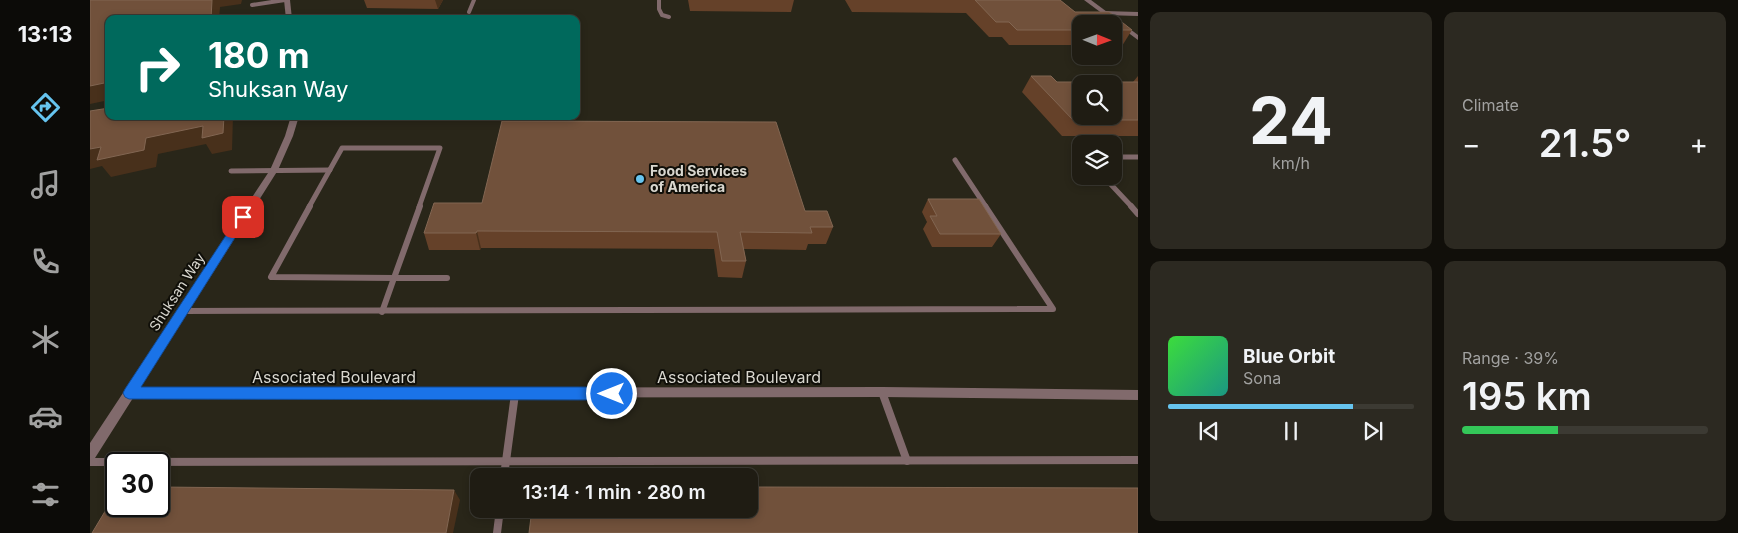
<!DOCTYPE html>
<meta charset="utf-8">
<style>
body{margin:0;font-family:Inter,sans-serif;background:#2c2921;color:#f1f3f6;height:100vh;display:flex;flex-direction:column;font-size:19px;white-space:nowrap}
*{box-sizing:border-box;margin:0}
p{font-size:16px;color:#a1a1a0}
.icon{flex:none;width:28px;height:28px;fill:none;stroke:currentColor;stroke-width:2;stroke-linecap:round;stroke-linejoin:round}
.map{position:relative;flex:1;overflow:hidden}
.panel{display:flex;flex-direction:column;gap:12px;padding:12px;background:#110f0a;width:600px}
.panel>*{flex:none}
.hud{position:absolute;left:15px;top:15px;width:475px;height:105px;border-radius:10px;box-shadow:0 2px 8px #0003,0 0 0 1px #3c3a33;background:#00695c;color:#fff;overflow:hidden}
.needle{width:32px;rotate:91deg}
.tools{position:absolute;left:982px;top:15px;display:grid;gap:10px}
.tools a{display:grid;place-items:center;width:50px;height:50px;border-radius:10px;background:#1f1c13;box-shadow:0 2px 8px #0003,0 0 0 1px #3c3a33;font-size:25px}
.speed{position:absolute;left:15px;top:452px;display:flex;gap:10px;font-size:25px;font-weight:700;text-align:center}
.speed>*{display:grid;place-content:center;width:65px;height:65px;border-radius:50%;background:#1f1c13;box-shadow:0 2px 8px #0003,0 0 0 1px #3c3a33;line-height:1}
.speed .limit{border:2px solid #111;border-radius:8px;background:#fff;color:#111}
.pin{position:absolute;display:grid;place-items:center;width:42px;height:42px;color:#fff;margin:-21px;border-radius:10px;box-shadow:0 2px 8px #0006}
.me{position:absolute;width:55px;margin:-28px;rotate:270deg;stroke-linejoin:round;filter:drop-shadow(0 0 4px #0008)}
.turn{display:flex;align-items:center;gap:18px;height:105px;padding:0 20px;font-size:22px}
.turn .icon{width:65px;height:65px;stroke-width:2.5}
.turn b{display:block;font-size:35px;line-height:42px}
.big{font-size:38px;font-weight:600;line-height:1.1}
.panel .card{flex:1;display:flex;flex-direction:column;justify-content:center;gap:8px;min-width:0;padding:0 18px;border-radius:10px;background:#2c2921}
.panel .dial{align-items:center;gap:0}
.dial b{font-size:65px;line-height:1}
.song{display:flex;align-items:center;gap:15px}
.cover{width:60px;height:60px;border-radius:8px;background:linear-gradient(135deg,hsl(120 70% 55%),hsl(170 70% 35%))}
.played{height:5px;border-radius:2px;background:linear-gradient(90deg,#66c4ef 75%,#3c3a33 75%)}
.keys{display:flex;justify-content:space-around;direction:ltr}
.heat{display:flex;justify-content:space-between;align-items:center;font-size:28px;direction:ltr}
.charge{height:8px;border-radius:4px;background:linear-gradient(90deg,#34c759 39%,#3c3a33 0)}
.panel .tiles{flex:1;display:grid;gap:12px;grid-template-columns:repeat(2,1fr)}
.trip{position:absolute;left:380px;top:468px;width:288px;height:50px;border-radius:10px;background:#1f1c13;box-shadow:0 2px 8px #0003,0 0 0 1px #3c3a33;font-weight:600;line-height:50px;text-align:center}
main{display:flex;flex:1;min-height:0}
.menu{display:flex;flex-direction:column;width:90px;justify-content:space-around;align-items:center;background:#0c0b08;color:#a1a1a0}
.menu .icon{width:35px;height:35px}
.menu .active{color:#66c4ef}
.menu b{font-size:22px;color:#f1f3f6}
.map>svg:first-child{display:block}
</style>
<main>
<nav class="menu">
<b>13:13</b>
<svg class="icon active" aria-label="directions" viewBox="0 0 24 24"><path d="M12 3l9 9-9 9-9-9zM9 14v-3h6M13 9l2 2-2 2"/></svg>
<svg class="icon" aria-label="music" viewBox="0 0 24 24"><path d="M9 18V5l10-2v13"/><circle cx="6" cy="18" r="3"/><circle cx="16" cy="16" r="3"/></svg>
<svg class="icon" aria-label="phone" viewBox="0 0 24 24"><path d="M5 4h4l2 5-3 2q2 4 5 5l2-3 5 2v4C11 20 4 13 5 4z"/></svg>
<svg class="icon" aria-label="climate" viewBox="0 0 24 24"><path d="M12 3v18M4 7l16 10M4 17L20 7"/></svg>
<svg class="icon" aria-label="car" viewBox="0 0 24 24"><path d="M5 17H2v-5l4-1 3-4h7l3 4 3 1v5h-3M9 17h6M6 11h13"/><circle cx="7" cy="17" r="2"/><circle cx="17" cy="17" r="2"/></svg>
<svg class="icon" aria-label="filters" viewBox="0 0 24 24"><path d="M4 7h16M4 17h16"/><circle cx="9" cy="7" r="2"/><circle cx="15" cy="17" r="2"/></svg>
</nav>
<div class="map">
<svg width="1048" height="533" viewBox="0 0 1048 533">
<rect width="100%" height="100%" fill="#292619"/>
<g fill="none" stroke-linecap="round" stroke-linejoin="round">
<g stroke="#816a6c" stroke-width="4">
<polyline points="569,0 569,9 572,15 579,17"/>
<polyline points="162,5 195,0"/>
<polyline points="379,12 384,0"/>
<polyline points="1014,13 1048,14"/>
</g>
<g stroke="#816a6c" stroke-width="5">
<polyline points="1024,157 1048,157"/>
<polyline points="865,160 896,207"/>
<polyline points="141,171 240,170"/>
<polyline points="1013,176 1042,207"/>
<polyline points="219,207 252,148 350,148 329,207"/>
</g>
<g stroke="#816a6c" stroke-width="6">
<polyline points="220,206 181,277 304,278"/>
<polyline points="1041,206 1048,214"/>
<polyline points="304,278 357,278"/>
<polyline points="304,278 330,206"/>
<polyline points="93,311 963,309 895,206"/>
<polyline points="292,312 304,278"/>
</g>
<g stroke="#816a6c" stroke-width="8">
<polyline points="792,392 817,461"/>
<polyline points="0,462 1048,460"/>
<polyline points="414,476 425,394"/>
<polyline points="407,533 410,509"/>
</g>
<g fill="#816a6c" fill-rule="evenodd">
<polygon points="194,0 200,0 202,19 196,19"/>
<polygon points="994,0 1001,0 1048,35 1048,40"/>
<polygon points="201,116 209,116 203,136 188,170 50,388 792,387 1048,390 1048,400 792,397 43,398 5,458 0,460 0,443 180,170 195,136"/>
</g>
</g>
<g fill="#654129">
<polygon points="274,0 353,0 348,9 277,8"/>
<polygon points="598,0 704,0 701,12 600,11"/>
<polygon points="755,0 970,0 985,12 1019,12 1042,30 1032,46 1024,46 1024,24 991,24 991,45 919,45 912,37 899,37 876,13 762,12"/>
<polygon points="941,76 967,82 1043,82 1048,76 1048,136 972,136 932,92"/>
<polygon points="838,199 911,234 902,247 842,247 833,229 837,222 832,212"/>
<polygon points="392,203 715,211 743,227 736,244 718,244 716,250 654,249 656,261 652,278 628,277 624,249 391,248 390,250 339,250 334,233"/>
</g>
<g fill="#48301b">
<polygon points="122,0 152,0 151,4 130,7 129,19 121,19"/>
<polygon points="345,0 353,0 348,9"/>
<polygon points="19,82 19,100 0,104 0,86"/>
<polygon points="134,116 143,116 142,150 122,154 116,144 68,154 66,167 21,177 12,166 0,169 0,149 56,138"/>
<polygon points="387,231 391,248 390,250 386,233"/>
<polygon points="364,490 370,500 363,533 356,533"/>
</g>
<g fill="#71513b" stroke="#826652" fill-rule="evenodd">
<polygon points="0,0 122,0 121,19 19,19 19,82 0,86"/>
<polygon points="885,0 970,0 985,12 1019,12 1042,30 1024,30 1024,24 991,24 991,30 927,30 919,22 906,22"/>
<path d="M941,76H961L967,82H1048V120H983ZM991,84H1024V116H991Z"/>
<polygon points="19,108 19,116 134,116 133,133 112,138 113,126 56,138 54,150 7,160 11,147 0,149 0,111"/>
<polygon points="412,121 686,122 715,211 737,211 743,227 720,227 722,233 650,232 656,261 632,261 627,232 387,231 386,233 334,233 344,203 392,203"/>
<polygon points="838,199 889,199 911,234 850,234 840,216 847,216"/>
<polygon points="69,487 364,490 356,533 2,533 26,493 26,506 69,506"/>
<polygon points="659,487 1048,488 1048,533 439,533 442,509 659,509"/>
</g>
<polygon fill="#1a73e8" stroke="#114b97" points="153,213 158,217 51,387 522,387 526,389 528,394 526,398 522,400 39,399 35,397 33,393 35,389 150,214"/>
<circle fill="#66c4ef" stroke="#100f09" stroke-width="2" cx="550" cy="179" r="5"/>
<g text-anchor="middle" stroke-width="4" stroke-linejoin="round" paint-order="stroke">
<g font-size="14" font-weight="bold" fill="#d9d7cf" stroke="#100f09" text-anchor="start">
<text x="560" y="176">Food Services<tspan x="560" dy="16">of America</tspan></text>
</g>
<g font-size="14" fill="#d9d7cf" stroke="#100f09">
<text transform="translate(87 292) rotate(-57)" y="5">Shuksan Way</text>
</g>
<g font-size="16" fill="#d9d7cf" stroke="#100f09">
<text x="244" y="383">Associated Boulevard</text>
<text x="649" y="383">Associated Boulevard</text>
</g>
</g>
</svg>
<div class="tools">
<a><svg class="needle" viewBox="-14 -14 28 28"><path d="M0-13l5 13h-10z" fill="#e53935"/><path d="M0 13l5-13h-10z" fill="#a1a1a0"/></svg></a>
<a><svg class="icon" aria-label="search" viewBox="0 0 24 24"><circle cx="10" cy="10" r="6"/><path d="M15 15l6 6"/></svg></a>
<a><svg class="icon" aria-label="layers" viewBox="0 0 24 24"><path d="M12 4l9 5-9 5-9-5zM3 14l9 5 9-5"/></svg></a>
</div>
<div class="speed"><div class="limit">30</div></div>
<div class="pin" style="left:153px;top:217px;background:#d93025"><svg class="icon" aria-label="arrive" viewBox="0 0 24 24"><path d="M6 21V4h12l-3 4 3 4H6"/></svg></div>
<svg class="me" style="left:522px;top:394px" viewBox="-20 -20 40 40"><circle r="17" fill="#1a73e8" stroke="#fff" stroke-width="3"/><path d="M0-11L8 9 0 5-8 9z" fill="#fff"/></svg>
<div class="trip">13:14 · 1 min · 280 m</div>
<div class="hud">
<div class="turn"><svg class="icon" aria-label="right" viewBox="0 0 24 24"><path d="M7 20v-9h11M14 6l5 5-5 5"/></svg><div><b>180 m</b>Shuksan Way</div></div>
</div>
</div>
<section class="panel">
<div class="tiles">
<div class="card dial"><b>24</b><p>km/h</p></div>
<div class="card"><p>Climate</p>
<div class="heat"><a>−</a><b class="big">21.5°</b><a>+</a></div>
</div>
<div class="card">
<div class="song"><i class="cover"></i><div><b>Blue Orbit</b><p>Sona</p></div></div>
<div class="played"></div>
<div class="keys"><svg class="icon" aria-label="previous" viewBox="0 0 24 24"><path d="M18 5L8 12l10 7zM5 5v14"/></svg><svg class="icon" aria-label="pause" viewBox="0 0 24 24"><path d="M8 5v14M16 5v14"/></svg><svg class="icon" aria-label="next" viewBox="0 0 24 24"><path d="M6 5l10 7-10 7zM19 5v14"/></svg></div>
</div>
<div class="card"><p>Range · 39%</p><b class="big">195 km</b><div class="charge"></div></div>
</div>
</section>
</main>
